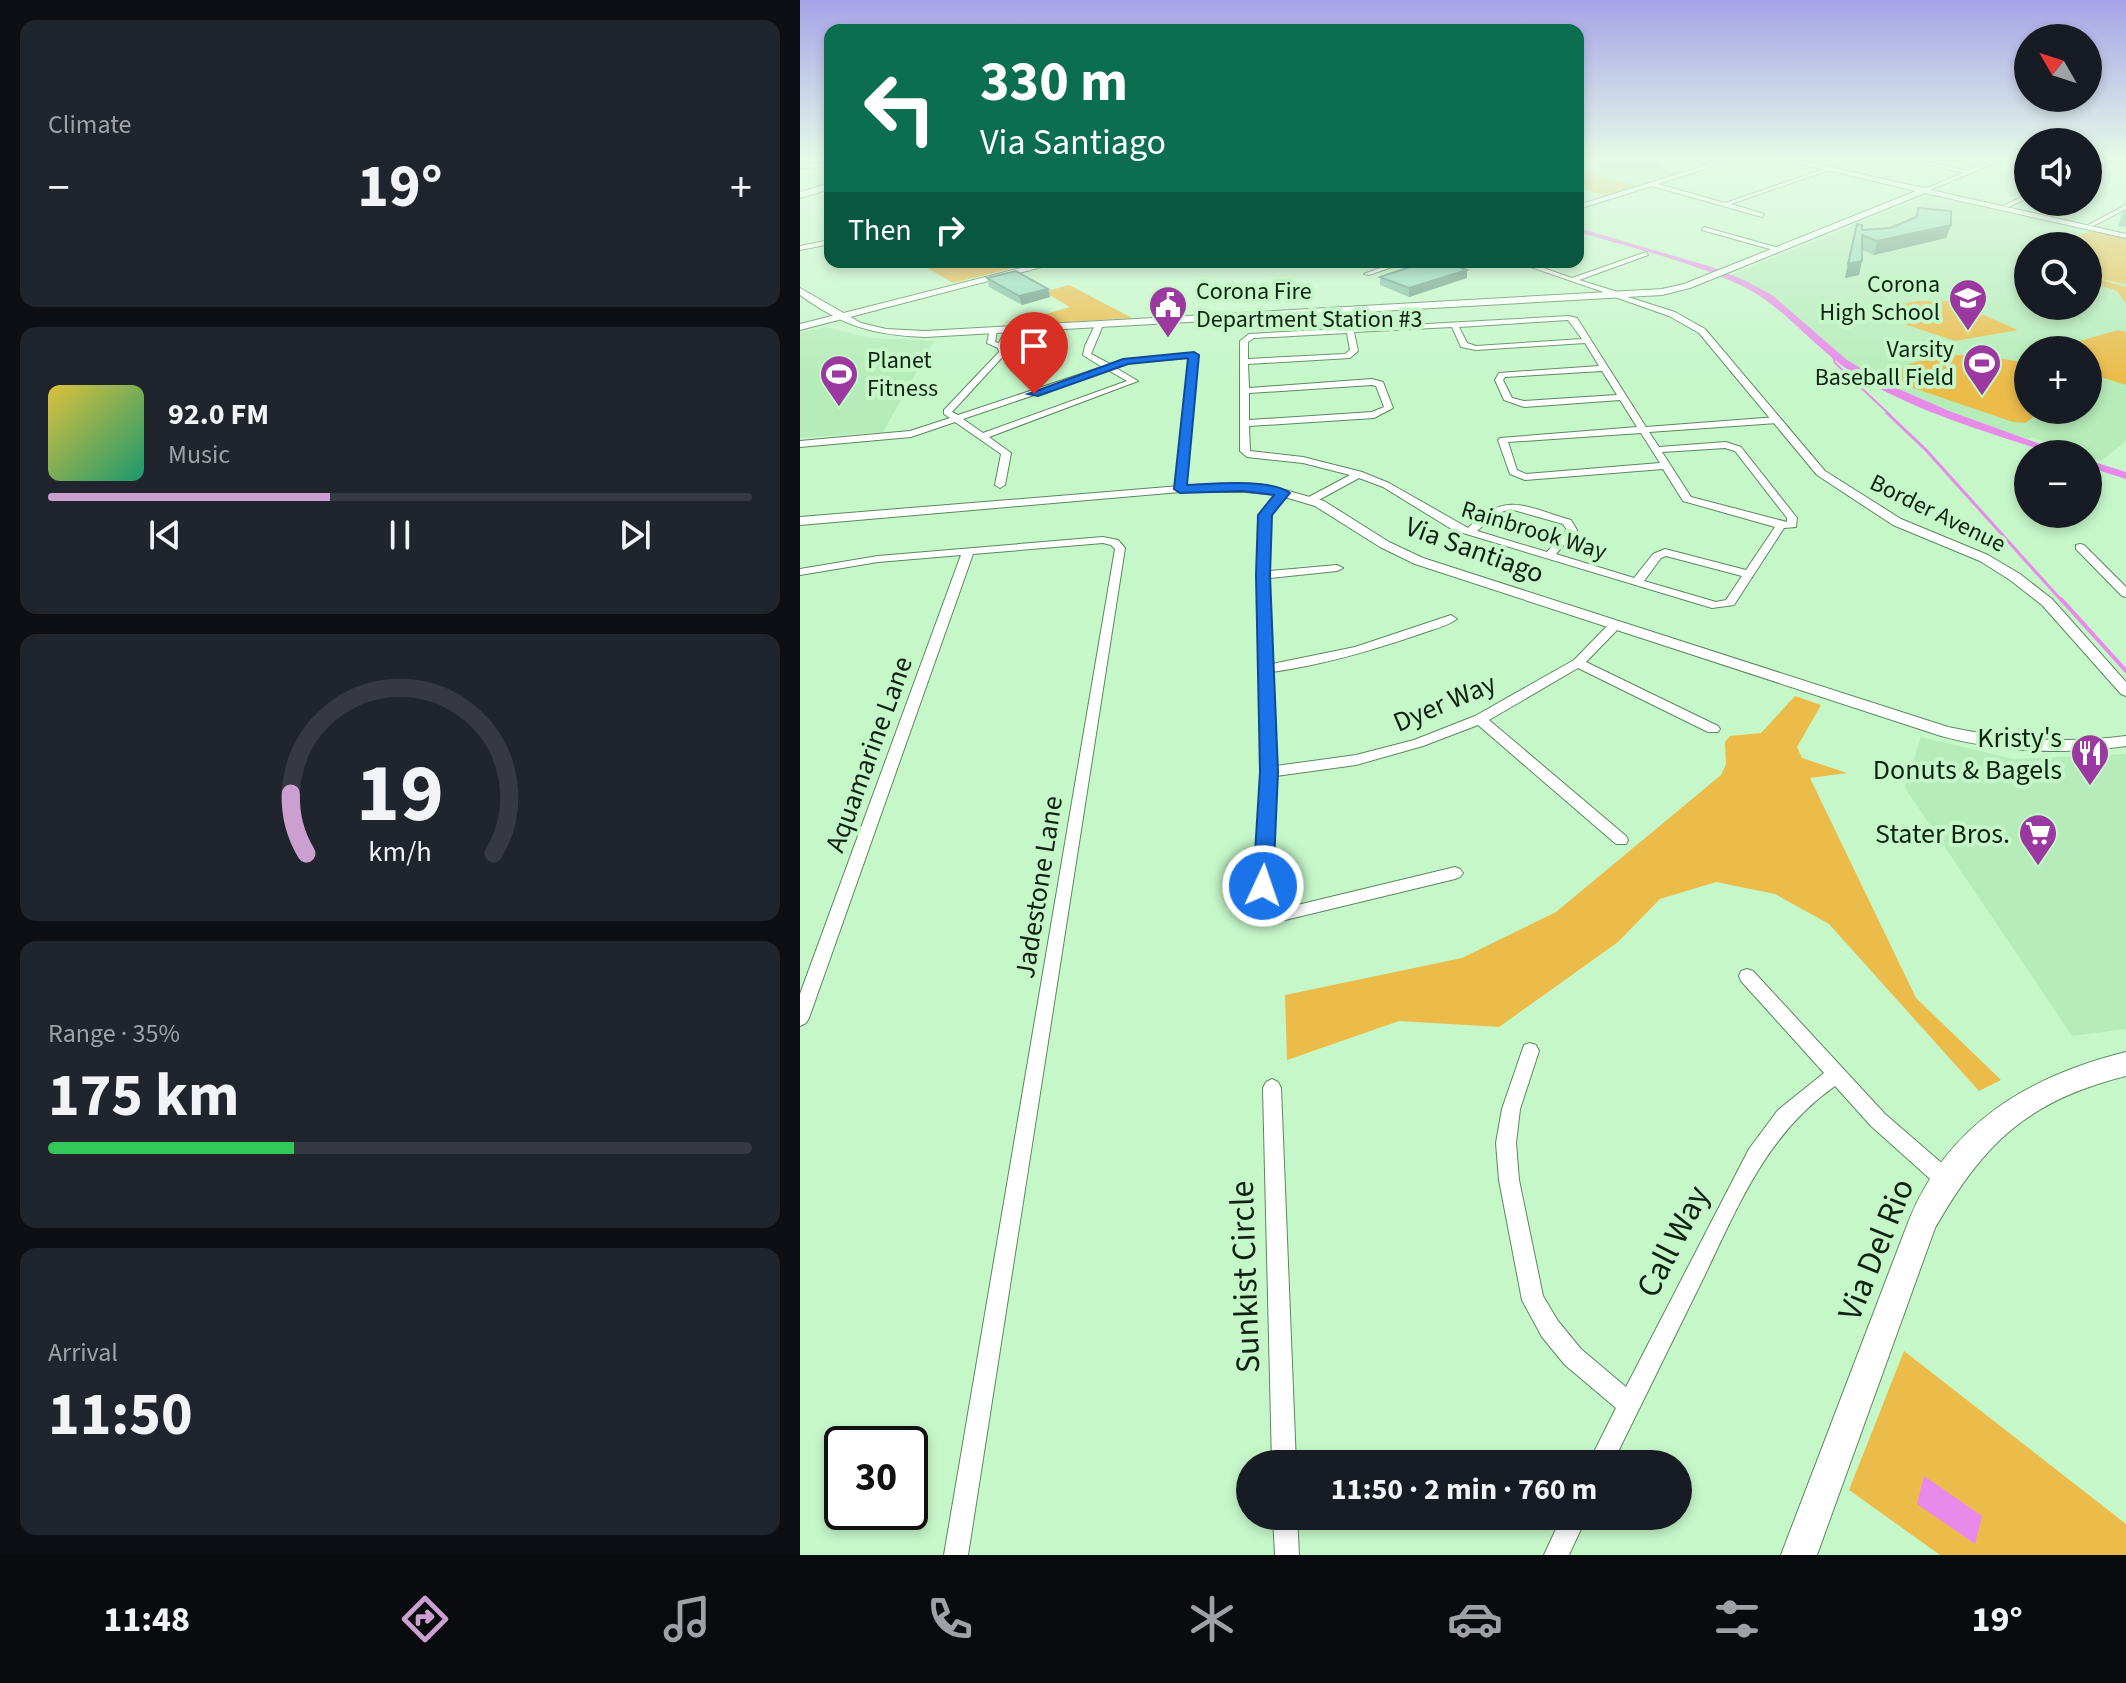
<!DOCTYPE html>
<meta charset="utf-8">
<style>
body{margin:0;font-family:"Source Sans 3",sans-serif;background:#20242c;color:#f1f3f6;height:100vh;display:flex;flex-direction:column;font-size:30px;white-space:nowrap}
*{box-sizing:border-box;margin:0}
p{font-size:26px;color:#9ea1a6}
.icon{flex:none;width:44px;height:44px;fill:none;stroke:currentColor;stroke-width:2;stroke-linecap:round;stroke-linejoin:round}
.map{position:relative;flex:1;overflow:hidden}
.panel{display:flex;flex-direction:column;gap:20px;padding:20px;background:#0d0f14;width:800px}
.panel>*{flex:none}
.banner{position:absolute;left:24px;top:24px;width:760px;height:244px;border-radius:16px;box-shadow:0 4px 12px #0003;background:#0b6e4f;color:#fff;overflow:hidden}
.needle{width:52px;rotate:309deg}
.tools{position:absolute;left:1214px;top:24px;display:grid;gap:16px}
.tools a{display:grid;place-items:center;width:88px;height:88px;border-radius:50%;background:#171b24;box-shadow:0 4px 12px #0003;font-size:40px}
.speed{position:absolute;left:24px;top:1426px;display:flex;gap:16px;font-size:40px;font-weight:700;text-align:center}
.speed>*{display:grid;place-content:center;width:104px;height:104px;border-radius:50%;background:#171b24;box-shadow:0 4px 12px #0003;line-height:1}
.speed .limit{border:4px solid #111;border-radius:12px;background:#fff;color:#111}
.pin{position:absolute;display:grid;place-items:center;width:68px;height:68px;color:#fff;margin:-82px -34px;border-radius:50% 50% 50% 0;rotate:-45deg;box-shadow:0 0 8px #0007}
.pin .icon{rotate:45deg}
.me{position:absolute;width:88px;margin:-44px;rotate:3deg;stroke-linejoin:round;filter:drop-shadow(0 0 6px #0008)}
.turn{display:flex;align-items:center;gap:28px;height:168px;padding:0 24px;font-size:36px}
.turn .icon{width:104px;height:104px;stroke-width:2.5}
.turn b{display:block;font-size:56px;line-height:68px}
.then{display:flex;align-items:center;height:76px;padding:0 24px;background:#0003;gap:16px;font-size:30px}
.big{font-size:60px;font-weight:700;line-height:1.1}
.panel .card{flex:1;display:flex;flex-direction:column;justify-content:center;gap:12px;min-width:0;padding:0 28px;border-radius:16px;background:#20242c}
.panel .dial{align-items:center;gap:0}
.dial svg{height:208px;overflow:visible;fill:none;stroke:#363941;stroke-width:7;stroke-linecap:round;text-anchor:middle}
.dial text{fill:#f1f3f6;stroke:none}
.song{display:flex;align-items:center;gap:24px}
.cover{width:96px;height:96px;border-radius:12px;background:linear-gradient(135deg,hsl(50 70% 55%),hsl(160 70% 35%))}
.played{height:8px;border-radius:4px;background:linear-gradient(90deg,#cb9fcf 40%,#363941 40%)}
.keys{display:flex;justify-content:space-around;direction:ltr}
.heat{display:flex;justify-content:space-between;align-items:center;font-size:44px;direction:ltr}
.charge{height:12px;border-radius:6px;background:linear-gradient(90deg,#34c759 35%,#363941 0)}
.trip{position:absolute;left:436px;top:1450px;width:456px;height:80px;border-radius:40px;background:#171b24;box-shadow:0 4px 12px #0003;font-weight:700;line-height:80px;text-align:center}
.dock{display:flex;height:128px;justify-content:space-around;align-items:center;background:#090b0e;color:#9ea1a6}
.dock .icon{width:56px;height:56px}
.dock .selected{color:#cb9fcf}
.dock b{font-size:36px;color:#f1f3f6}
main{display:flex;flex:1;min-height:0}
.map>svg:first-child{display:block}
</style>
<main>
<section class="panel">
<div class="card"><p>Climate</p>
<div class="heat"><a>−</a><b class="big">19°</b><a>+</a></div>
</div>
<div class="card">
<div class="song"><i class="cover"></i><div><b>92.0 FM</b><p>Music</p></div></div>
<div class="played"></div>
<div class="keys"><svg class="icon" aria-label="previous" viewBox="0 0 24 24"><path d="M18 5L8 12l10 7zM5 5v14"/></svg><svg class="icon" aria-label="pause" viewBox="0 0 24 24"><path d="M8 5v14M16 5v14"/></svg><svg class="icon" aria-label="next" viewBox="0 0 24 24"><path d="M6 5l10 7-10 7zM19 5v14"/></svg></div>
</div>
<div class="card dial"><svg viewBox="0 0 100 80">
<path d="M14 69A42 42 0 1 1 86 69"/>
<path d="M14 69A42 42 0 0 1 8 46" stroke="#cb9fcf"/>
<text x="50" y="56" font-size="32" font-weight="700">19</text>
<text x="50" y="72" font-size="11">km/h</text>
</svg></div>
<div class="card"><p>Range · 35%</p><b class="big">175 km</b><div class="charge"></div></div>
<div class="card"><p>Arrival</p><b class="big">11:50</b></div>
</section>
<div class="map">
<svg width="1326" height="1555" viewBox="0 0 1326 1555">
<rect width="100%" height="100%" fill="#c6f7c9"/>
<g fill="#b6ecb9" fill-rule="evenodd">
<polygon points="778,160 920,160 835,185 778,171"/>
<path d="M1128,195L1326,238V441L1301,461L1288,457V454L1231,437L1227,440L1151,413L1082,383L1035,354L979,301L930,276ZM1228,246H1288V306H1228ZM1228,350H1288V410H1228Z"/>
<polygon points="25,327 70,338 134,341 83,432 0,438 0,333"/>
<polygon points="1121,737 1213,759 1326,754 1326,1029 1272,1036 1105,788"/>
</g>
<g fill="#ebbc4a">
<polygon points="778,171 838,186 808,196 778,188"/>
<polygon points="1290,231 1326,239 1326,284 1292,277 1326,287 1326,303 1317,291 1288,281 1288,246 1256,246"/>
<polygon points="117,262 237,262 153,283"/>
<polygon points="269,285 332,318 251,323 239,316 270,307 244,292"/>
<polygon points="1116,301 1152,301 1218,330 1155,341 1101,323 1092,306"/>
<polygon points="1318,330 1326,332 1326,385 1288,373 1288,350 1249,350"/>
<polygon points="1138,355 1180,355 1228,363 1228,410 1243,410 1225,423 1213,422 1087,379 1106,365"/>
<polygon points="995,696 1021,705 997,747 1002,758 1047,773 1010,778 1116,998 1201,1080 1179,1091 1029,924 975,894 916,882 860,899 818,942 699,1027 599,1021 487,1060 485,995 662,958 756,912 921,775 926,764 925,742 930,736 961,733"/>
<polygon points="1104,1351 1326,1524 1326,1555 1140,1555 1049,1490"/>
</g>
<polygon fill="#e78aea" points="1124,1476 1182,1516 1175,1544 1117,1504"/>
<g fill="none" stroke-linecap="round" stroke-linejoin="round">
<polyline stroke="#e78aea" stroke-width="2" points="1032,353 1035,363 1090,415"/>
<polyline stroke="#e78aea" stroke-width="3" points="1087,413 1126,450 1262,601"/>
<polyline stroke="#e78aea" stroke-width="4" points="1261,599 1326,671"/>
<g fill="#e78aea" fill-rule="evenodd">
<path d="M778,228L912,267L946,281L972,295L1047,360L1085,383L1149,411L1268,454H1253C1183,430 1100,408 1040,364C1006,338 979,303 940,285C889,261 832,248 778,232Z"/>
<polygon points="1288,460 1326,472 1326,479 1288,467"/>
</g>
<g stroke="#5c885f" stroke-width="2">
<g id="minor">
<polygon points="4,160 10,160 0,168 0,163"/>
<polygon points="923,160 932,160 858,184 925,203 1030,167 1035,168 931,204 964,214 962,217 852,186 778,209 778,205"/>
<polygon points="1109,160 1120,160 1172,172 1169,174"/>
<polygon points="1228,194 1228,198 1208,207 1203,206"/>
<polygon points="1326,205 1326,209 1293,226 1288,225"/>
<polygon points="904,227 979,248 980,249 977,251 902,230"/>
<polygon points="30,240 30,244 0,250 0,246"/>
<polygon points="846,252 848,255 779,280 821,293 818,297 716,262 726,262 772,278"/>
<polygon points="596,262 606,262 569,275 564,274"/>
<path d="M769,316L777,318L846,427L977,417L981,420L977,423L849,432L859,447L926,442L941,447L997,518L996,527L984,528L934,605L912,608L653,530L583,487L559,478L515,502H507V498L550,475L503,463L447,457L440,451V341L449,334ZM768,320L782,339L676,346L667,343L659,327ZM652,327L661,347L676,350L785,343L799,366L699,373L695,380L704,400L724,407L820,400L837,427L700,438L698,440L710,474L725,480L863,469L883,501L975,527L946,570L865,549L853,554L834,578L756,554L777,530L771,520C725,507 706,490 668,528L589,483L562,472L503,457L450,451L449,426L574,418L593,408L583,382L572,379L449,388L448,364L550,358L558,351L554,332ZM547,333L550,350L545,354L448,359V342L454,338ZM802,371L817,395L724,401L712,398L703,380L705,377ZM572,385L576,386L584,407L572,412L449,420V393ZM841,433L860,463L726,474L717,470L708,442ZM925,448L935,451L987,518V522L891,497L862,452ZM710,509L763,524L767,530L747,552L677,531L696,514ZM866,556L942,576L926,600L916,602L844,581L861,558Z"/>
<path d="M296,323L303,325L291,354L310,364L327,359L394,353L398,355L384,491L375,489L390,358L328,363L316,368L338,381L189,437L211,453L205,485L200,488L195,485L201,454L155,422L111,437L0,447V441L110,431L150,418L144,414V410L199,352L198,348L187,343L190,329L197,331L195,342L199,343L206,328H212L205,347L207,352L152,412L158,415L302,367L283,355L285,346ZM308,370L327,381L183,433L163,419Z"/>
<path d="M483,490L488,493L470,515L469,571L537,565L543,568L537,571L469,578L472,664L555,647L651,615L657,619C646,627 630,630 617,635C570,651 522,665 472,672L476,766L556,755L614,740L675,716L774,660L811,622H819V628L786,662L918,726L920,729L918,732H908L778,668L689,720L826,836L828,840L826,844H816L678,725L623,746L556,765L476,776L471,885L485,908L655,867L660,869L663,873L660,877L655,879L481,921L475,920L455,886L462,772L457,575L460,515L479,491Z"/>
<polygon points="303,537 318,540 325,548 168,1555 144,1555 315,549 311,545 303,543 173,554 9,1018 6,1023 0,1026 0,994 161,555 78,562 0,575 0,569 78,556"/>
<polygon points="1280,544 1284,545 1326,587 1326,597 1322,596 1276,549 1276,545"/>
<path d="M947,969L953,971L1085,1114L1152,1172L1155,1179L1152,1186L1145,1189L1138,1186L1071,1126L1035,1086C963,1137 937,1210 899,1287C870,1346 841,1405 812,1464H788L816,1408L765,1365L742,1337L722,1300L699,1180L696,1143L702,1109L724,1045L730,1043L736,1045L739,1051L720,1109L716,1143L719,1180L743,1296L758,1321L781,1349L826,1387L949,1149L978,1110L1024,1073L941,981L939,976L941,971Z"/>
<polygon points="472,1079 478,1082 481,1088 496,1464 472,1464 463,1088 466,1082"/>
<polygon points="473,1516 497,1516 499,1555 475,1555"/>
<polygon points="762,1516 787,1516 769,1555 744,1555"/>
</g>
</g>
<g stroke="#5c885f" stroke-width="2">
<g id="tertiary">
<polygon points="1193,160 1202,160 1130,190 1125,189"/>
<polygon points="815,293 875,312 905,329 1025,471 1101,519 1188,555 1220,574 1252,599 1326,682 1326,696 1321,694 1242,605 1210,580 1180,561 1093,525 1017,475 899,333 869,316 815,297"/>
<path d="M446,485L478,488L524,501L589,542L623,558L1148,727C1208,740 1266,744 1326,736V746C1264,755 1201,752 1141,736L615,564L580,547L515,506L478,495L446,492H380L0,525V517L380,486Z"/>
</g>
</g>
<g stroke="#5c885f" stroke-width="2">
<g id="secondary">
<path d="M985,160H998L1123,188L1128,187L1131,190L1326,234V238L1125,193L890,288L862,295L125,337C72,335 43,326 0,295V288L61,323L86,329L125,331L862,289L884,284L1116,191Z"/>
<polygon points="30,163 30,167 0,168 0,164"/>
</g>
</g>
<g stroke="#5c885f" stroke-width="2">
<g id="primary">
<polygon points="245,262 261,262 0,330 0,324"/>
<path d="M1326,1052V1076C1229,1100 1184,1142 1135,1228L1017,1555H981L1109,1220C1148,1124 1229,1076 1326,1052Z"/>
</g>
</g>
<g stroke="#5c885f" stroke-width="2">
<polygon id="motorway" points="30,183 30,189 0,198 0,192"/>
</g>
<use href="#minor" fill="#fff" fill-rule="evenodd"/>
<use href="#tertiary" fill="#fff" fill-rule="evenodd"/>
<use href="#secondary" fill="#fff" fill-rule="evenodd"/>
<use href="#primary" fill="#fff" fill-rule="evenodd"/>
<use href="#motorway" fill="#fff" fill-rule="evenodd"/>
</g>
<g fill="#81bba3">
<polygon points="797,160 863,160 862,169 800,168"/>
<polygon points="1118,208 1146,238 1074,255 1062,250 1059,275 1045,278 1057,224 1062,230 1090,228 1115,218"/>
<polygon points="1324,210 1326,210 1326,227 1318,226"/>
<polygon points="608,262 646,262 667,278 609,297 580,285 580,277 608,268"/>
<polygon points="187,278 248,289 250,297 222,305 189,287"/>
</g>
<g fill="#699884">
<polygon points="1151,225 1146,238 1074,255 1077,241"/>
<polygon points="1062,261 1059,275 1045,278 1048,264"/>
<polygon points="667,270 667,278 609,297 609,288"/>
<polygon points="248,289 250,297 222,305 219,296"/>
</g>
<g fill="#96d9bd" stroke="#699884" stroke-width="2">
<polygon points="1118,208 1151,211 1151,225 1077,241 1062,235 1062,261 1048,264 1057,224 1062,225 1062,230 1090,228 1117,217"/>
<polygon points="613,262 646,262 667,270 609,288 580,277 619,264"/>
<polygon points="216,271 248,289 219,296 187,278"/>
</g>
<linearGradient id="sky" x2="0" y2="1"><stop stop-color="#a7a3e9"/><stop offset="0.42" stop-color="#e5fbe7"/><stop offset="1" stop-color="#e5fbe7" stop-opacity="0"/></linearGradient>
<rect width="1326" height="378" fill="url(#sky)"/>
<path fill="#1a73e8" stroke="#114b97" stroke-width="2" d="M394,352L399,355L387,485C413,484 469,478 490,493L472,515L470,575L478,772L473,886L470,891H456L453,886L460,772L456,575L458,515L474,495L442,491L380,493L374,489L388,358L328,364L238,396L228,394L323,359Z"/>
<defs>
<g id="school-pin" transform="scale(2)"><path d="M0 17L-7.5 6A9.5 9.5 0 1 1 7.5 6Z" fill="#9c39a0" stroke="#c6f7c9"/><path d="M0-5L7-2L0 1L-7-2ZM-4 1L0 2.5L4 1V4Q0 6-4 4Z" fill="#fff"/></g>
<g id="civic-pin" transform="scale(2)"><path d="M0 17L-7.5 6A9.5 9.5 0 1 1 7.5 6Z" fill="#9c39a0" stroke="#c6f7c9"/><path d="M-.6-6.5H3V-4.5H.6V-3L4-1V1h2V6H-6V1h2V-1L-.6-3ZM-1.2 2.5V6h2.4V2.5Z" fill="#fff"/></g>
<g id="stadium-pin" transform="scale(2)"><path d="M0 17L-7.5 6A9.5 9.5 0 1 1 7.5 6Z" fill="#9c39a0" stroke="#c6f7c9"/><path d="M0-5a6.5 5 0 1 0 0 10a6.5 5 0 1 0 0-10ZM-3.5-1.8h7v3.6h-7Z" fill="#fff"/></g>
<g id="restaurant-pin" transform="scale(2)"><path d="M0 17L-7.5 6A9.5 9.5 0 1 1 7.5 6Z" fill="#9c39a0" stroke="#c6f7c9"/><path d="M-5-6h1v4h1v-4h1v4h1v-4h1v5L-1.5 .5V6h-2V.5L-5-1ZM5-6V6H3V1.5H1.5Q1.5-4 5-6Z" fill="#fff"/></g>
<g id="supermarket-pin" transform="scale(2)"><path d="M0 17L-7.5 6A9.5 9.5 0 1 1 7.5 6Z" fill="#9c39a0" stroke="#c6f7c9"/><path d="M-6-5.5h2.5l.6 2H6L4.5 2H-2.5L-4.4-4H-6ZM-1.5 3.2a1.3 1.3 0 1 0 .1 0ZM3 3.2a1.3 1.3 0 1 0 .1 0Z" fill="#fff"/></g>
</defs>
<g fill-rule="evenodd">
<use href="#school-pin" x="1168" y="298"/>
<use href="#civic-pin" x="368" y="305"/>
<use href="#stadium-pin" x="1182" y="363"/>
<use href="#stadium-pin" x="39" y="374"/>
<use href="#restaurant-pin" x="1290" y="753"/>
<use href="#supermarket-pin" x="1238" y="833"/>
</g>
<g text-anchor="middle" stroke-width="8" stroke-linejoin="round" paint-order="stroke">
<g font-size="24" fill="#102212" stroke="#c6f7c9" text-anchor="end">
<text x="1140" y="292">Corona<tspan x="1140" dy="28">High School</tspan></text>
<text x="396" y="299" text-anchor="start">Corona Fire<tspan x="396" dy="28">Department Station #3</tspan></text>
<text x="1154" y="357">Varsity<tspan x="1154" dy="28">Baseball Field</tspan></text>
<text x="67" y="368" text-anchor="start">Planet<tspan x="67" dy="28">Fitness</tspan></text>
</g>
<g font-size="24" fill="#102212" stroke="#c6f7c9">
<text transform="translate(1138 513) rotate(26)" y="8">Border Avenue</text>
<text transform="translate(734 530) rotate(17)" y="8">Rainbrook Way</text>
</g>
<g font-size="28" fill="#102212" stroke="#c6f7c9">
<text transform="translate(675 549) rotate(20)" y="10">Via Santiago</text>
<text transform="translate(644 702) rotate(-23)" y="10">Dyer Way</text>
<text transform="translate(68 754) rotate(-70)" y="10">Aquamarine Lane</text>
<text transform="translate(238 887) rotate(-81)" y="10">Jadestone Lane</text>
</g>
<g font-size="28" fill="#102212" stroke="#c6f7c9" text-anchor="end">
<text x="1262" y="747">Kristy's<tspan x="1262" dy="32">Donuts &amp; Bagels</tspan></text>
<text x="1210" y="843">Stater Bros.</text>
</g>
<g font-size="34" fill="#102212" stroke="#c6f7c9">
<text transform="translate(872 1241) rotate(-63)" y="12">Call Way</text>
<text transform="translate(1075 1249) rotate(-68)" y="12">Via Del Rio</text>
<text transform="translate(444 1277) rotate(-92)" y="12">Sunkist Circle</text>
</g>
</g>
</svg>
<div class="tools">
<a><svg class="needle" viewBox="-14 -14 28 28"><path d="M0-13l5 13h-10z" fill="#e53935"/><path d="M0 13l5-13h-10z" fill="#9ea1a6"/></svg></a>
<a><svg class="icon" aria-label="sound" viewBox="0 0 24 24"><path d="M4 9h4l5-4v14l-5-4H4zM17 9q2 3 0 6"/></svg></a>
<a><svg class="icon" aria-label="search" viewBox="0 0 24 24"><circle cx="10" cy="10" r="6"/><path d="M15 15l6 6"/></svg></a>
<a>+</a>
<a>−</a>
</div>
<div class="speed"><div class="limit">30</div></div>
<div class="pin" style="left:234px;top:394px;background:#d93025"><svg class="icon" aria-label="arrive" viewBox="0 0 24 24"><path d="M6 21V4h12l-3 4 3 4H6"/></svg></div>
<svg class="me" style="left:463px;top:886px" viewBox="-20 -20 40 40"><circle r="17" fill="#1a73e8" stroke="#fff" stroke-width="3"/><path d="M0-11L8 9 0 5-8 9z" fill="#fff"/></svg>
<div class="trip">11:50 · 2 min · 760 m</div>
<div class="banner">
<div class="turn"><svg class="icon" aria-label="left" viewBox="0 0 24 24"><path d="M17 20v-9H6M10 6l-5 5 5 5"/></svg><div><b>330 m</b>Via Santiago</div></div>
<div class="then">Then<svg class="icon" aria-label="right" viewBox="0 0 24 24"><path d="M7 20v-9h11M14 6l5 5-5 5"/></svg></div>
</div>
</div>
</main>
<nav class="dock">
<b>11:48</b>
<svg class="icon selected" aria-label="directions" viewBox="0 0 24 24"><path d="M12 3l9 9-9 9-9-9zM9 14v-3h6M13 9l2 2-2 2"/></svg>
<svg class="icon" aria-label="music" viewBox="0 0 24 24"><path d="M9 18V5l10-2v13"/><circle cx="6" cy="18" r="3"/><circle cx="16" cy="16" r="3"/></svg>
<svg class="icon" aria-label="phone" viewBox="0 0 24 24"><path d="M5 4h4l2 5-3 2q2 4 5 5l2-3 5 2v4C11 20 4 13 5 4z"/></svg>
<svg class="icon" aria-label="climate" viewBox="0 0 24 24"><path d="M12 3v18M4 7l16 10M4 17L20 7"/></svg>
<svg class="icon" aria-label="car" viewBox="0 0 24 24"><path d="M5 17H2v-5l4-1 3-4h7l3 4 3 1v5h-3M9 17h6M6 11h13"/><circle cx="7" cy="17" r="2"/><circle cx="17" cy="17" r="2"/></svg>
<svg class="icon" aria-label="filters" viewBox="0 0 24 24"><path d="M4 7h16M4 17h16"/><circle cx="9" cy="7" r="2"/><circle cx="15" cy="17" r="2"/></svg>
<b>19°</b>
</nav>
